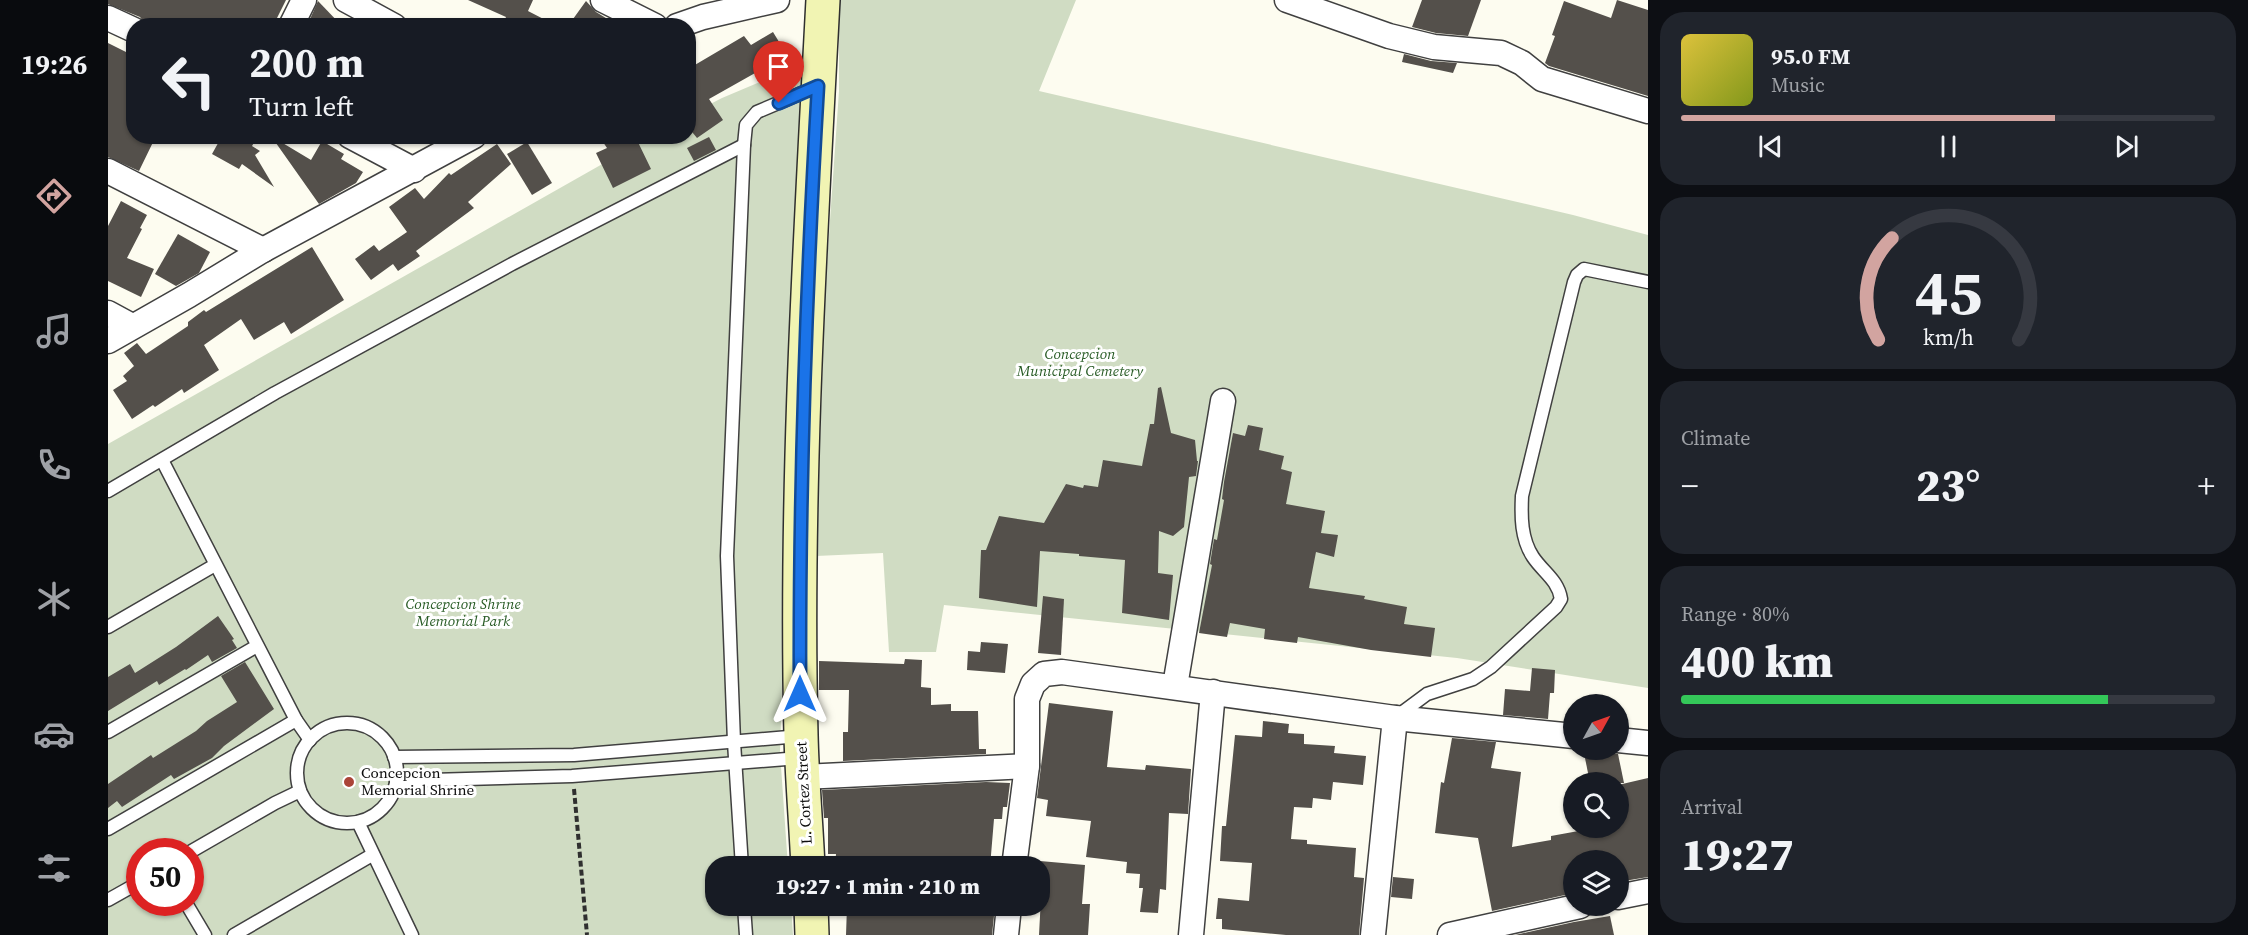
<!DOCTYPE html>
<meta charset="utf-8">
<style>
body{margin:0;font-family:"Source Serif 4",serif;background:#20242c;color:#f1f3f6;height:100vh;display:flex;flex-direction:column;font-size:22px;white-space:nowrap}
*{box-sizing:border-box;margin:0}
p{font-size:20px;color:#9ea1a6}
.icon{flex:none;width:33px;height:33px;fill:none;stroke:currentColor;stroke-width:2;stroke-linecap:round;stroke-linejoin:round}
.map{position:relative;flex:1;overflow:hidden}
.panel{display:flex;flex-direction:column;gap:12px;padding:12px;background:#0d0f14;width:600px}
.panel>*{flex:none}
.hud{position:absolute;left:18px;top:18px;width:570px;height:126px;border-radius:24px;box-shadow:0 2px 4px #0004;background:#171b24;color:#f1f3f6;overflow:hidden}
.needle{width:39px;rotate:50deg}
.controls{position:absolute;left:1455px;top:694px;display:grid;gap:12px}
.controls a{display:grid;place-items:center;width:66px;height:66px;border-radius:50%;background:#171b24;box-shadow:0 2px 4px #0004;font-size:30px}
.speed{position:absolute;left:18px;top:838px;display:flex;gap:12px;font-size:30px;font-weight:700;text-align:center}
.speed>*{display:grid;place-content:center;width:78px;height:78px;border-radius:50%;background:#171b24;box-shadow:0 2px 4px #0004;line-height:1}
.speed .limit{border:9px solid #d22;background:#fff;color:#111}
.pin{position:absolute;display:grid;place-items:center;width:51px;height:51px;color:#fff;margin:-62px -26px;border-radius:50% 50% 50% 0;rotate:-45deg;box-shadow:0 0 6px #0007}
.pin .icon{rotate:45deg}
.me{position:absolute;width:66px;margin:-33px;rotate:0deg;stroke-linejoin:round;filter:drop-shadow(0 0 4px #0008)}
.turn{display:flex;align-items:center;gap:21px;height:126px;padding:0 24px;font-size:27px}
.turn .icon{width:78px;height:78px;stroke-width:2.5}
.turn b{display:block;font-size:42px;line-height:51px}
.big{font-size:45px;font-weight:800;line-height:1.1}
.panel .card{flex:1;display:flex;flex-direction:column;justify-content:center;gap:9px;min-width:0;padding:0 21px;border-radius:24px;background:#20242c}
.panel .dial{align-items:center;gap:0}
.dial svg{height:156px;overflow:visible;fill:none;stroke:#363941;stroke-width:7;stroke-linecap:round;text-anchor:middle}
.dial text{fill:#f1f3f6;stroke:none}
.song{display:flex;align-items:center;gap:18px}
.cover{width:72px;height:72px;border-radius:9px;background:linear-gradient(135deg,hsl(50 70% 55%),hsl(70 70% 35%))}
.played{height:6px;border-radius:3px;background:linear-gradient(90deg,#d2a4a0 70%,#363941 70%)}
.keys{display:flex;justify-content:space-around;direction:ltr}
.heat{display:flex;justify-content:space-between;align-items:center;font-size:33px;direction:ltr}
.charge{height:9px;border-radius:4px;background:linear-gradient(90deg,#34c759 80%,#363941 0)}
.trip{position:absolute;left:597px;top:856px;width:345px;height:60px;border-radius:24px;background:#171b24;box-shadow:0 2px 4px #0004;font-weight:800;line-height:60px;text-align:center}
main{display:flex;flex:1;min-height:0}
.tab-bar{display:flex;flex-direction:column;width:108px;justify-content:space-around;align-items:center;background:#090b0e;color:#9ea1a6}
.tab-bar .icon{width:42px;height:42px}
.tab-bar .on{color:#d2a4a0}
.tab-bar b{font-size:27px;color:#f1f3f6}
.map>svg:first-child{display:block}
</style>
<main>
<nav class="tab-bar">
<b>19:26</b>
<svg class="icon on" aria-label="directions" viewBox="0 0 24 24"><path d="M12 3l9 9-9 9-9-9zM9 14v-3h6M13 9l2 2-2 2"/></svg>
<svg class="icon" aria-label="music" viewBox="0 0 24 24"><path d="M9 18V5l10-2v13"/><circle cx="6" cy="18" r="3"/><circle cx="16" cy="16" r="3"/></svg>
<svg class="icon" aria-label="phone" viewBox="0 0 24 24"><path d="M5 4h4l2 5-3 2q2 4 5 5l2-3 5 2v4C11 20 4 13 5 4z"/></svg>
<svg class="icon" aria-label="climate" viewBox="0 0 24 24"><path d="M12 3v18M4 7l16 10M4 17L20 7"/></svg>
<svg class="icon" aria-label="car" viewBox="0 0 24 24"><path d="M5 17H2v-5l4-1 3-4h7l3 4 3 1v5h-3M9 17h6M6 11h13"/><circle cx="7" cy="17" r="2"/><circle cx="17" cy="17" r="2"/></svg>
<svg class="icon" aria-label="filters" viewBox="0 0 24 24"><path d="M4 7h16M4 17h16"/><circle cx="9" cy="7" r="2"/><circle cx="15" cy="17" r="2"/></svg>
</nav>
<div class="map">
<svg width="1540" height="935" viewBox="0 0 1540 935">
<rect width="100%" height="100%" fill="#fdfcf0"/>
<g fill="#d0dcc3" fill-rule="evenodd">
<polygon points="731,0 968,0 931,91 1465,215 1540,235 1540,688 1349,658 836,605 828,652 781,652 775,553 708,556 717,292 731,91"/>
<path d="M694,64L672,752L680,867H608V906H683L685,935H0V444L542,137L580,136L581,115L614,98ZM32,852H82V903H32Z"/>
</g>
<g fill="#54504b">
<polygon points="0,0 178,0 165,26 39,26 32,17 0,4"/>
<polygon points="360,0 425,0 420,11 449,26 394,26 398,17"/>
<polygon points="1314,0 1373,0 1360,36 1328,33 1304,27"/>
<polygon points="1509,0 1540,10 1540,96 1441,66 1437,63 1447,36 1444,35 1456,1 1503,18"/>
<polygon points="210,1 234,26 199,26"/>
<polygon points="478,1 488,12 511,26 460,26"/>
<polygon points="665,32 679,55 601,99 615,120 589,138 580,127 581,109 588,104 580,95 580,69 636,36 643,45"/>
<polygon points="0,43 26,56 26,136 48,136 31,171 0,157"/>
<polygon points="1296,54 1323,61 1349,63 1345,73 1294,62"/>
<polygon points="114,136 150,136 144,146 152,151 147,155 166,187 134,164 131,169 104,154"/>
<polygon points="163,136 203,160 214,141 236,154 233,159 255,172 248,183 211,204"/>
<polygon points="491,136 527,136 543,169 505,188 488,153 499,148"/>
<polygon points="601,137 608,150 586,161 579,148"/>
<polygon points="419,142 444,183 424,195 399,154"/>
<polygon points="389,144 403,164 360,202 366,208 308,251 312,256 290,271 285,264 263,280 247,259 266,245 271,251 299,232 281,207 307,188 316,199 341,173 343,175"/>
<polygon points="13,201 39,215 32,228 34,229 19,258 46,269 33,297 0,281 0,226"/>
<polygon points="70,234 102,252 91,273 68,286 47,274"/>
<polygon points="204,247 236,300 183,334 176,322 146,340 133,319 96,345 111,370 76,393 74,389 47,407 45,405 24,419 5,390 19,381 15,376 26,366 16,353 29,343 38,354 80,326 80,322 96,310 98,312"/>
<polygon points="1053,387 1063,433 1087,440 1089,461 1090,461 1088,476 1081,477 1076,527 1065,536 1051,531 1050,573 1065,575 1061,620 1014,613 1017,560 971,556 971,554 932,551 929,607 871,598 873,550 878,550 891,516 936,523 958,484 975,488 976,485 990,487 995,460 1034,466 1042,424 1046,424 1050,388"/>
<polygon points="1140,425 1155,428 1151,450 1176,456 1173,469 1184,472 1178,504 1217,511 1213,533 1230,535 1226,557 1208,552 1201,588 1257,596 1256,599 1299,607 1296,624 1327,628 1323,657 1263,650 1190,637 1189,643 1156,639 1157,629 1122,623 1119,637 1091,633 1104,565 1102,564 1106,539 1109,540 1116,500 1114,499 1116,482 1125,433 1137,436"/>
<polygon points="935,596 956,599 953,655 930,653"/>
<polygon points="110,616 126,639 124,640 129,648 104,662 100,655 78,670 77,669 51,685 49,681 0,711 0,677 22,664 27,673 68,647"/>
<polygon points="873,642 900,644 897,673 859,670 860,651 872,652"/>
<polygon points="797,659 814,660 813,687 823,688 823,705 843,704 843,711 870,711 871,749 878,749 878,754 735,761 735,732 740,732 741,690 711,690 711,661 796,664"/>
<polygon points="137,662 166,709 116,746 104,758 66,779 63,775 14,807 9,801 0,808 0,784 43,755 45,758 88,731 99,721 129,702 113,676"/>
<polygon points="1424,668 1447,670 1446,693 1442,693 1440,719 1395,715 1397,689 1422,691"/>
<polygon points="941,703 1005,711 999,767 1037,770 1038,765 1083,769 1080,814 1061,813 1058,890 1052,889 1050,913 1032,912 1035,888 1031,888 1032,874 1018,873 1019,862 978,857 983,821 938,816 940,800 929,798"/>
<polygon points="1155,721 1181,724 1180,733 1196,734 1196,744 1227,746 1226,753 1258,756 1255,785 1225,782 1223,800 1205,798 1204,808 1186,807 1183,839 1199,840 1199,844 1248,848 1246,877 1256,878 1251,935 1178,935 1114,929 1114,919 1108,919 1110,898 1141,901 1144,863 1112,861 1114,826 1118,826 1127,735 1154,737"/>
<polygon points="1344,738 1388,742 1383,768 1413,772 1404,847 1443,840 1443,836 1476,830 1476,834 1501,828 1510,828 1510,785 1540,778 1540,877 1510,882 1510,861 1466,861 1466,893 1384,911 1370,838 1327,833 1333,782 1336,783"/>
<polygon points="1505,753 1510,754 1516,783 1482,783 1477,758"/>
<polygon points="878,782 902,783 899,807 895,807 894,819 886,819 882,867 727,867 728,854 720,854 720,818 716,818 714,790"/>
<polygon points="932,861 977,865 974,904 982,904 980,935 931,935 933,897 932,896"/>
<polygon points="1285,877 1306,879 1304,899 1283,897"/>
<polygon points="739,906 822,906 822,912 865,913 865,906 887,906 884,935 738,935"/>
<polygon points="1502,916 1506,935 1407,935 1466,922"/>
</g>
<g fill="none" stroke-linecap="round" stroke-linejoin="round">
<g stroke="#404040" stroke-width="15">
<g id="lane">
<polyline points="54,460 188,720 202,740"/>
<polyline points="0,491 167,393 404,264 636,145"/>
<polyline points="0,627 107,565"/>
<path d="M1288,717L1319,694L1365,679L1383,667L1448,607L1453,599C1450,580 1435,572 1425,557C1413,539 1413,517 1414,496L1466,282L1469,275L1476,269L1540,282"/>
<circle cx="239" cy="773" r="50"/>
<polyline points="0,732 149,646"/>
<polyline points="286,757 466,755 692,736"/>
<polyline points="288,781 464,776 691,758"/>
<polyline points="250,822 304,935"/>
<polyline points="0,829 188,720"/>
<polyline points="82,852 167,803 192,791"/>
<polyline points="634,867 626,742 619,556 636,145 638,125 649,112 708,87"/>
<polyline points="0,900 32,882"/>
<polyline points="78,903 97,935"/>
<polyline points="636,906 638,935"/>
<polyline points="126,935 264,855"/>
</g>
</g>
<g stroke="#404040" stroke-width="27">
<g id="street">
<polyline points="238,0 286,26"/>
<polyline points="495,0 547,26"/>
<polyline points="1179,0 1281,36 1326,47 1393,53 1414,63 1434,79 1540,111"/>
<polyline points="0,18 26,30"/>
<polyline points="183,26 196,0"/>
<polyline points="569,26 595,17 669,0"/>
<polyline points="242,136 306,170"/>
<polyline points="0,171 155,250"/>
<polyline points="0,313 24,326"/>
<polyline points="0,341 81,295 155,250 366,136"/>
<polyline points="1067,686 1115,401"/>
<polyline points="1510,740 1540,743"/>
<polyline points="695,777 919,766"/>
<polyline points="906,867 919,766 919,699 925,684 936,674 954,672 1287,718 1466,736"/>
<polyline points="1510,897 1540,891"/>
<polyline points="898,935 901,906"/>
<polyline points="1083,935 1105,692"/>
<polyline points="1265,935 1287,718"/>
<polyline points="1342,935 1472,906"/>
</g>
</g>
<g stroke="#2f2f2f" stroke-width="36">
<g id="secondary">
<path d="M700,867C698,823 694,779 693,735C687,490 702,245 715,0"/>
<polyline points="703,906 704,935"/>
</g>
</g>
<polyline stroke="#2f2f2f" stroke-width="4" stroke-dasharray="6 3" stroke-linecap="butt" points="466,789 479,935"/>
<use href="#lane" stroke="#fff" stroke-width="12"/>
<use href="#street" stroke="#fff" stroke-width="24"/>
<use href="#secondary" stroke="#f1f4b3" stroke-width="33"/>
</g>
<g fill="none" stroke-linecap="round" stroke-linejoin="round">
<g stroke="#114b97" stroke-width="15">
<path id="route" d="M671,103L710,86C698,289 691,491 692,694"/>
</g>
<use href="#route" stroke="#1a73e8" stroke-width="10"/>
</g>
<circle fill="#ab4438" stroke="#fff" stroke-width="2" cx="241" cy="782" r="6"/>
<g text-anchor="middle" stroke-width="6" stroke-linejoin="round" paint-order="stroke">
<g font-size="15" font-style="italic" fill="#295c26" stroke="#fff">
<text x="972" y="359">Concepcion<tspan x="972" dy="17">Municipal Cemetery</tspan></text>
<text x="355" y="609">Concepcion Shrine<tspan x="355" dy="17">Memorial Park</tspan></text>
</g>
<g font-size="15" fill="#0d0d0d" stroke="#fff" text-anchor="start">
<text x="253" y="778">Concepcion<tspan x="253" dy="17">Memorial Shrine</tspan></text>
</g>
<g font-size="15" fill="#0d0d0d" stroke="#fff">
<text transform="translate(696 793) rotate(-93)" y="5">L. Cortez Street</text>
</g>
</g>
</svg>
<div class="controls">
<a><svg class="needle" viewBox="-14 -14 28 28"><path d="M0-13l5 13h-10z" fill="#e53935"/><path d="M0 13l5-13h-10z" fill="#9ea1a6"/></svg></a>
<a><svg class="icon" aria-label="search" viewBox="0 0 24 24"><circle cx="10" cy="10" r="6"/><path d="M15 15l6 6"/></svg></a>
<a><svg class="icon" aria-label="layers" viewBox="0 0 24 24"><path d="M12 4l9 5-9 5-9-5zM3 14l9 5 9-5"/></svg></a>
</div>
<div class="speed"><div class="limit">50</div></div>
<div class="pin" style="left:671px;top:103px;background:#d93025"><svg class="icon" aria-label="arrive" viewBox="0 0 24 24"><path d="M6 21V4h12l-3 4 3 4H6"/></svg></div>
<svg class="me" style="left:692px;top:694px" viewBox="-20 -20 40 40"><path d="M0-17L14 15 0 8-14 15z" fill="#1a73e8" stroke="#fff" stroke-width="4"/></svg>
<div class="trip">19:27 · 1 min · 210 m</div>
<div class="hud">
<div class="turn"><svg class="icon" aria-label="left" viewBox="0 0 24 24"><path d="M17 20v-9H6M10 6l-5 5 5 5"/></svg><div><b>200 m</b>Turn left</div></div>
</div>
</div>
<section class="panel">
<div class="card">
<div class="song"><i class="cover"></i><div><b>95.0 FM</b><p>Music</p></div></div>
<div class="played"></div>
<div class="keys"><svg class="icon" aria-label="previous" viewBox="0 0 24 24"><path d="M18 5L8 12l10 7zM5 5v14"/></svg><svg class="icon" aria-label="pause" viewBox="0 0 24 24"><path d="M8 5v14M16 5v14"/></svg><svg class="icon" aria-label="next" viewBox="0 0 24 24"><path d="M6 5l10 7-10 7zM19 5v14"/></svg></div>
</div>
<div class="card dial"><svg viewBox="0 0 100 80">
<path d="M14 69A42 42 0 1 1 86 69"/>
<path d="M14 69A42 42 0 0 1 21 17" stroke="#d2a4a0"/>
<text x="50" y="56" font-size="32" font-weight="700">45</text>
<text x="50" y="72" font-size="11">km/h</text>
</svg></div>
<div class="card"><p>Climate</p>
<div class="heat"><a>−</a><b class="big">23°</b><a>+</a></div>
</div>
<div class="card"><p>Range · 80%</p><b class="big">400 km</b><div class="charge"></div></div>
<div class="card"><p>Arrival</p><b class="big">19:27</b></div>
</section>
</main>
